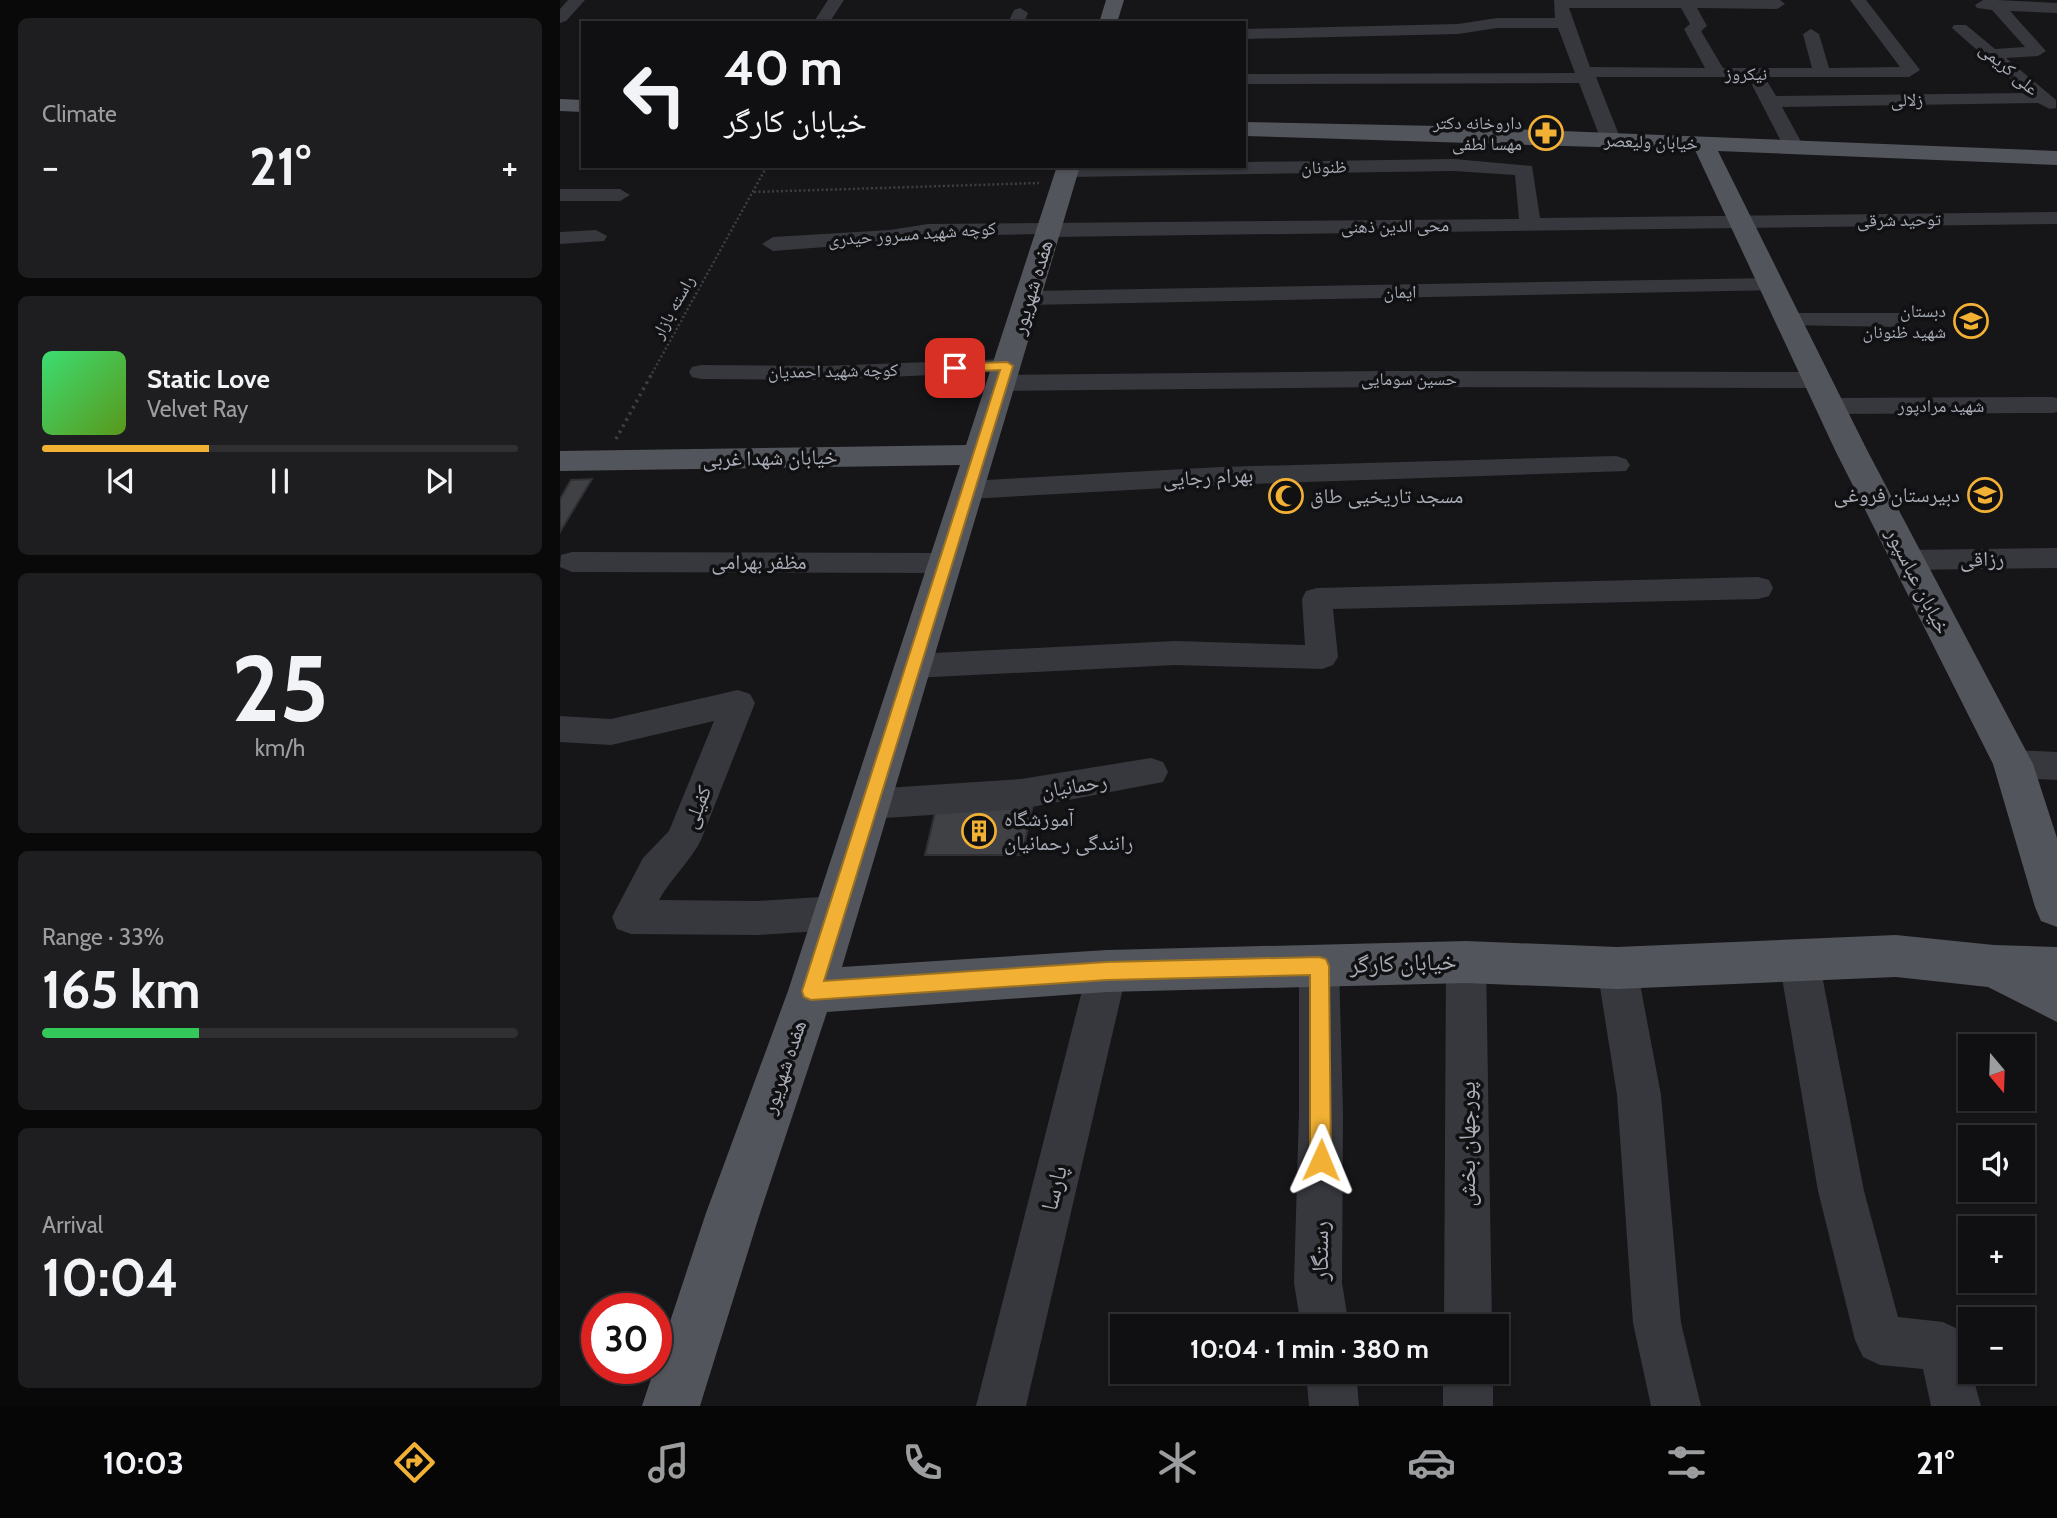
<!DOCTYPE html>
<meta charset="utf-8">
<style>
body{margin:0;font-family:Cabin,"Noto Naskh Arabic",sans-serif;background:#1e1e20;color:#f1f3f6;height:100vh;display:flex;flex-direction:column;font-size:26px;white-space:nowrap}
*{box-sizing:border-box;margin:0}
p{font-size:23px;color:#9c9d9f}
.icon{flex:none;width:38px;height:38px;fill:none;stroke:currentColor;stroke-width:2;stroke-linecap:round;stroke-linejoin:round}
.map{position:relative;flex:1;overflow:hidden}
.sheet{display:flex;flex-direction:column;gap:18px;padding:18px;background:#09090a;width:560px}
.sheet>*{flex:none}
.top-card{position:absolute;left:21px;top:21px;width:665px;height:147px;border-radius:0px;box-shadow:0 2px 5px #0004,0 0 0 2px #303032;background:#101012;color:#f1f3f6;overflow:hidden}
.needle{width:46px;rotate:161deg}
.fabs{position:absolute;left:1398px;top:1034px;display:grid;gap:14px}
.fabs a{display:grid;place-items:center;width:77px;height:77px;border-radius:0px;background:#101012;box-shadow:0 2px 5px #0004,0 0 0 2px #303032;font-size:35px}
.speed{position:absolute;left:21px;top:1293px;display:flex;gap:14px;font-size:35px;font-weight:700;text-align:center}
.speed>*{display:grid;place-content:center;width:91px;height:91px;border-radius:50%;background:#101012;box-shadow:0 2px 5px #0004,0 0 0 2px #303032;line-height:1}
.speed .limit{border:10px solid #d22;background:#fff;color:#111}
.pin{position:absolute;display:grid;place-items:center;width:60px;height:60px;color:#fff;margin:-30px;border-radius:14px;box-shadow:0 4px 10px #0006}
.me{position:absolute;width:77px;margin:-38px;rotate:1deg;stroke-linejoin:round;filter:drop-shadow(0 0 5px #0008)}
.turn{display:flex;align-items:center;gap:24px;height:147px;padding:0 28px;font-size:32px}
.turn .icon{width:91px;height:91px;stroke-width:2.5}
.turn b{display:block;font-size:49px;line-height:60px}
.big{font-size:52px;font-weight:700;line-height:1.1}
.sheet .widget{flex:1;display:flex;flex-direction:column;justify-content:center;gap:10px;min-width:0;padding:0 24px;border-radius:10px;background:#1e1e20}
.sheet .dial{align-items:center;gap:0}
.dial b{font-size:91px;line-height:1}
.song{display:flex;align-items:center;gap:21px}
.cover{width:84px;height:84px;border-radius:10px;background:linear-gradient(135deg,hsl(140 70% 55%),hsl(90 70% 35%))}
.played{height:7px;border-radius:4px;background:linear-gradient(90deg,#f2b134 35%,#303032 35%)}
.keys{display:flex;justify-content:space-around;direction:ltr}
.heat{display:flex;justify-content:space-between;align-items:center;font-size:38px;direction:ltr}
.charge{height:10px;border-radius:5px;background:linear-gradient(90deg,#34c759 33%,#303032 0)}
.trip{position:absolute;left:550px;top:1314px;width:399px;height:70px;border-radius:0px;background:#101012;box-shadow:0 2px 5px #0004,0 0 0 2px #303032;font-weight:700;line-height:70px;text-align:center}
.dock{display:flex;height:112px;justify-content:space-around;align-items:center;background:#060607;color:#9c9d9f}
.dock .icon{width:49px;height:49px}
.dock .current{color:#f2b134}
.dock b{font-size:32px;color:#f1f3f6}
main{display:flex;flex:1;min-height:0}
.map>svg:first-child{display:block}
</style>
<main>
<section class="sheet">
<div class="widget"><p>Climate</p>
<div class="heat"><a>−</a><b class="big">21°</b><a>+</a></div>
</div>
<div class="widget">
<div class="song"><i class="cover"></i><div><b>Static Love</b><p>Velvet Ray</p></div></div>
<div class="played"></div>
<div class="keys"><svg class="icon" aria-label="previous" viewBox="0 0 24 24"><path d="M18 5L8 12l10 7zM5 5v14"/></svg><svg class="icon" aria-label="pause" viewBox="0 0 24 24"><path d="M8 5v14M16 5v14"/></svg><svg class="icon" aria-label="next" viewBox="0 0 24 24"><path d="M6 5l10 7-10 7zM19 5v14"/></svg></div>
</div>
<div class="widget dial"><b>25</b><p>km/h</p></div>
<div class="widget"><p>Range · 33%</p><b class="big">165 km</b><div class="charge"></div></div>
<div class="widget"><p>Arrival</p><b class="big">10:04</b></div>
</section>
<div class="map">
<svg width="1497" height="1406" viewBox="0 0 1497 1406">
<rect width="100%" height="100%" fill="#161618"/>
<g fill="#404145" stroke="#303034" stroke-width="2">
<polygon points="32,479 0,532 0,499 11,480"/>
<polygon points="378,800 474,800 462,855 365,855"/>
</g>
<g fill="none" stroke-linecap="round" stroke-linejoin="round">
<g stroke="#3d3f44" stroke-width="2.5" stroke-dasharray="2 2.5" stroke-linecap="butt">
<polyline points="194,192 479,183"/>
<polyline points="90,377 207,166"/>
</g>
<polyline stroke="#3d3f44" stroke-width="3.5" stroke-dasharray="2.5 4.5" stroke-linecap="butt" points="56,439 91,375"/>
<g fill="#37383d" fill-rule="evenodd">
<polygon points="8,0 25,0 6,21 0,23 0,9"/>
<polygon points="268,0 284,0 269,23 253,23"/>
<path d="M994,0H1220L1225,4L1217,9L1137,8L1147,26L1141,31L1163,68H1252L1243,34L1251,29L1259,34L1269,68L1340,67L1290,0H1306L1360,70L1349,77H1036L1061,140L1051,146L1041,140L1019,83L684,84V74L1015,73L998,28H937L898,34L684,39V29L898,24L937,18H995ZM1009,8H1121L1130,24L1124,29L1145,68L1030,67Z"/>
<polygon points="1436,0 1497,3 1497,13 1450,11 1486,51 1478,56 1446,58 1496,100 1496,108 1490,109 1478,103 1222,107 1244,147 1234,153 1224,147 1192,85 1195,81 1207,81 1216,96 1466,93 1392,28 1394,25 1406,25 1435,49 1465,47 1432,10 1417,8 1415,5 1423,0"/>
<polygon points="460,8 468,13 464,23 448,23 454,10"/>
<polygon points="894,159 972,166 980,218 1497,212 1497,224 489,237 480,234 368,236 330,242 213,251 202,244 213,237 330,230 368,224 959,219 955,175 894,171 508,177 498,171 503,166 684,166 684,162"/>
<polygon points="0,189 60,189 70,195 60,201 0,201"/>
<polygon points="36,230 47,236 44,241 0,244 0,232"/>
<polygon points="1212,278 1223,285 1220,290 468,305 460,303 456,298 460,293 468,291"/>
<polygon points="1228,313 1341,313 1349,315 1353,320 1349,325 1341,327 1220,325 1216,320 1220,315"/>
<polygon points="447,359 456,361 459,366 456,371 265,380 141,379 132,377 129,372 132,367 141,365 265,366"/>
<polygon points="822,371 1257,372 1266,375 1270,380 1266,385 1257,388 822,387 442,391 433,388 429,383 433,378 442,375"/>
<polygon points="1493,397 1497,398 1497,412 1493,413 1270,414 1261,411 1257,406 1261,401 1270,398"/>
<polygon points="1056,456 1066,459 1070,465 1066,471 661,485 408,499 398,496 394,490 398,484 408,481 661,467"/>
<polygon points="1497,548 1497,568 1348,570 1338,567 1333,560 1338,553 1348,550"/>
<polygon points="12,552 385,553 396,556 400,563 396,570 385,573 12,572 0,567 1,555"/>
<polygon points="1198,577 1209,580 1213,588 1209,596 1198,599 773,609 778,657 773,665 762,669 615,665 353,678 342,675 337,666 342,657 353,654 615,641 745,645 742,599 746,591 757,588"/>
<path d="M178,690L190,694L195,703L141,840C130,862 111,878 99,900L197,901L276,896L290,901L295,913L290,925L276,930L197,935L71,934L57,929L52,917L83,858L109,831L154,721L51,745L0,742V716L51,719Z"/>
<polygon points="1453,750 1497,752 1497,780 1453,778 1441,774 1436,764 1441,754"/>
<polygon points="591,758 603,762 608,772 603,782 461,809 310,819 297,814 292,804 297,794 310,789 461,779"/>
<polygon points="1239,942 1253,947 1259,960 1304,1191 1338,1317 1383,1322 1400,1330 1421,1406 1371,1406 1363,1369 1320,1365 1303,1357 1295,1340 1258,1191 1219,960 1225,947"/>
<polygon points="906,944 920,949 926,962 932,1326 884,1326 886,962 892,949"/>
<polygon points="759,948 773,953 779,966 783,1112 782,1283 789,1326 741,1326 734,1283 739,1112 739,966 745,953"/>
<polygon points="1057,950 1071,955 1077,968 1101,1095 1121,1323 1141,1406 1091,1406 1073,1323 1057,1095 1037,968 1043,955"/>
<polygon points="547,953 561,958 567,971 466,1406 416,1406 527,971 533,958"/>
<polygon points="746,1372 796,1372 799,1406 749,1406"/>
<rect x="883" y="1372" width="50" height="34"/>
</g>
<g fill="#53555c" fill-rule="evenodd">
<polygon points="546,0 564,0 557,23 539,23"/>
<polygon points="0,99 23,100 23,112 0,111"/>
<polygon points="684,122 879,126 1497,151 1497,165 1158,151 1307,450 1473,764 1497,838 1497,927 1481,921 1475,907 1433,764 1275,450 1135,150 684,136"/>
<polygon points="497,166 520,166 282,967 547,950 906,941 1057,947 1336,935 1434,945 1497,947 1497,1022 1428,987 1336,977 1057,989 906,983 547,992 267,1012 200,1213 140,1406 82,1406 146,1213 228,991 400,465 0,471 0,451 406,445"/>
</g>
</g>
<polygon fill="#f2b134" stroke="#9d7322" stroke-width="2" points="447,362 453,366 264,981 547,962 759,957 766,959 769,966 771,1160 768,1168 761,1171 753,1168 750,1160 750,975 547,980 251,1000 244,997 242,991 440,370 395,372 389,368 395,364"/>
<defs>
<g id="pharmacy-ring" transform="scale(1.75)"><circle r="9.5" fill="#111113" stroke="#f2b134" stroke-width="1.5"/><path d="M-2-6h4v4h4v4h-4v4h-4v-4h-4v-4h4Z" fill="#f2b134"/></g>
<g id="school-ring" transform="scale(1.75)"><circle r="9.5" fill="#111113" stroke="#f2b134" stroke-width="1.5"/><path d="M0-5L7-2L0 1L-7-2ZM-4 1L0 2.5L4 1V4Q0 6-4 4Z" fill="#f2b134"/></g>
<g id="mosque-ring" transform="scale(1.75)"><circle r="9.5" fill="#111113" stroke="#f2b134" stroke-width="1.5"/><path d="M3.5-4.9A6 6 0 1 0 3.5 4.9A5 5 0 1 1 3.5-4.9Z" fill="#f2b134"/></g>
<g id="building-ring" transform="scale(1.75)"><circle r="9.5" fill="#111113" stroke="#f2b134" stroke-width="1.5"/><path d="M-4-6H4V6H1V3H-1V6H-4ZM-2.5-4.3h1.7v1.8h-1.7ZM.8-4.3h1.7v1.8H.8ZM-2.5-1h1.7V.8h-1.7ZM.8-1h1.7V.8H.8Z" fill="#f2b134"/></g>
</defs>
<g fill-rule="evenodd">
<use href="#pharmacy-ring" x="986" y="133"/>
<use href="#school-ring" x="1411" y="321"/>
<use href="#school-ring" x="1425" y="495"/>
<use href="#mosque-ring" x="726" y="496"/>
<use href="#building-ring" x="419" y="831"/>
</g>
<g text-anchor="middle" stroke-width="7" stroke-linejoin="round" paint-order="stroke">
<g font-size="18" fill="#a8adb8" stroke="#111113">
<text transform="translate(1449 69) rotate(40)" y="6">علی کریمی</text>
<text x="1186" y="80">نیکروز</text>
<text transform="translate(1347 100) rotate(-1)" y="6">زلالی</text>
<text transform="translate(1091 142) rotate(2)" y="6">خیابان ولیعصر</text>
<text transform="translate(764 167) rotate(-1)" y="6">ظنونان</text>
<text transform="translate(1339 220) rotate(-1)" y="6">توحید شرقی</text>
<text transform="translate(835 226) rotate(-1)" y="6">محی الدین ذهنی</text>
<text transform="translate(352 234) rotate(-4)" y="6">کوچه شهید مسرور حیدری</text>
<text transform="translate(840 292) rotate(-1)" y="6">ایمان</text>
<text transform="translate(113 307) rotate(-61)" y="6">راسته بازار</text>
<text transform="translate(273 371) rotate(-1)" y="6">کوچه شهید احمدیان</text>
<text x="849" y="385">حسین سومایی</text>
<text x="1381" y="412">شهید مرادپور</text>
</g>
<g font-size="18" fill="#a8adb8" stroke="#111113" text-anchor="end">
<text x="962" y="129">داروخانه دکتر<tspan x="962" dy="21">مهسا لطفی</tspan></text>
<text x="1386" y="317">دبستان<tspan x="1386" dy="21">شهید ظنونان</tspan></text>
</g>
<g font-size="21" fill="#a8adb8" stroke="#111113">
<text transform="translate(472 287) rotate(-73)" y="7">هفده شهریور</text>
<text transform="translate(210 458) rotate(-1)" y="7">خیابان شهدا غربی</text>
<text transform="translate(648 477) rotate(-3)" y="7">بهرام رجایی</text>
<text transform="translate(1422 559) rotate(-1)" y="7">رزاقی</text>
<text x="199" y="569">مظفر بهرامی</text>
<text transform="translate(1358 581) rotate(63)" y="7">خیابان عباسپور</text>
<text transform="translate(514 786) rotate(-9)" y="7">رحمانیان</text>
<text transform="translate(137 807) rotate(-68)" y="7">کفیلی</text>
<text transform="translate(224 1067) rotate(-71)" y="7">هفده شهریور</text>
</g>
<g font-size="21" fill="#a8adb8" stroke="#111113" text-anchor="start">
<text x="1400" y="502" text-anchor="end">دبیرستان فروغی</text>
<text x="750" y="503">مسجد تاریخیی طاق</text>
<text x="444" y="826">آموزشگاه<tspan x="444" dy="24">رانندگی رحمانیان</tspan></text>
</g>
<g font-size="24" fill="#a8adb8" stroke="#111113">
<text transform="translate(843 963) rotate(-2)" y="8">خیابان کارگر</text>
<text transform="translate(907 1144) rotate(-90)" y="8">پورجهان بخش</text>
<text transform="translate(494 1188) rotate(-76)" y="8">پارسا</text>
<text transform="translate(760 1251) rotate(-90)" y="8">رستگار</text>
</g>
</g>
</svg>
<div class="fabs">
<a><svg class="needle" viewBox="-14 -14 28 28"><path d="M0-13l5 13h-10z" fill="#e53935"/><path d="M0 13l5-13h-10z" fill="#9c9d9f"/></svg></a>
<a><svg class="icon" aria-label="sound" viewBox="0 0 24 24"><path d="M4 9h4l5-4v14l-5-4H4zM17 9q2 3 0 6"/></svg></a>
<a>+</a>
<a>−</a>
</div>
<div class="speed"><div class="limit">30</div></div>
<div class="pin" style="left:395px;top:368px;background:#d93025"><svg class="icon" aria-label="arrive" viewBox="0 0 24 24"><path d="M6 21V4h12l-3 4 3 4H6"/></svg></div>
<svg class="me" style="left:761px;top:1160px" viewBox="-20 -20 40 40"><path d="M0-17L14 15 0 8-14 15z" fill="#f2b134" stroke="#fff" stroke-width="4"/></svg>
<div class="trip">10:04 · 1 min · 380 m</div>
<div class="top-card">
<div class="turn"><svg class="icon" aria-label="left" viewBox="0 0 24 24"><path d="M17 20v-9H6M10 6l-5 5 5 5"/></svg><div><b>40 m</b>خیابان کارگر</div></div>
</div>
</div>
</main>
<nav class="dock">
<b>10:03</b>
<svg class="icon current" aria-label="directions" viewBox="0 0 24 24"><path d="M12 3l9 9-9 9-9-9zM9 14v-3h6M13 9l2 2-2 2"/></svg>
<svg class="icon" aria-label="music" viewBox="0 0 24 24"><path d="M9 18V5l10-2v13"/><circle cx="6" cy="18" r="3"/><circle cx="16" cy="16" r="3"/></svg>
<svg class="icon" aria-label="phone" viewBox="0 0 24 24"><path d="M5 4h4l2 5-3 2q2 4 5 5l2-3 5 2v4C11 20 4 13 5 4z"/></svg>
<svg class="icon" aria-label="climate" viewBox="0 0 24 24"><path d="M12 3v18M4 7l16 10M4 17L20 7"/></svg>
<svg class="icon" aria-label="car" viewBox="0 0 24 24"><path d="M5 17H2v-5l4-1 3-4h7l3 4 3 1v5h-3M9 17h6M6 11h13"/><circle cx="7" cy="17" r="2"/><circle cx="17" cy="17" r="2"/></svg>
<svg class="icon" aria-label="filters" viewBox="0 0 24 24"><path d="M4 7h16M4 17h16"/><circle cx="9" cy="7" r="2"/><circle cx="15" cy="17" r="2"/></svg>
<b>21°</b>
</nav>
